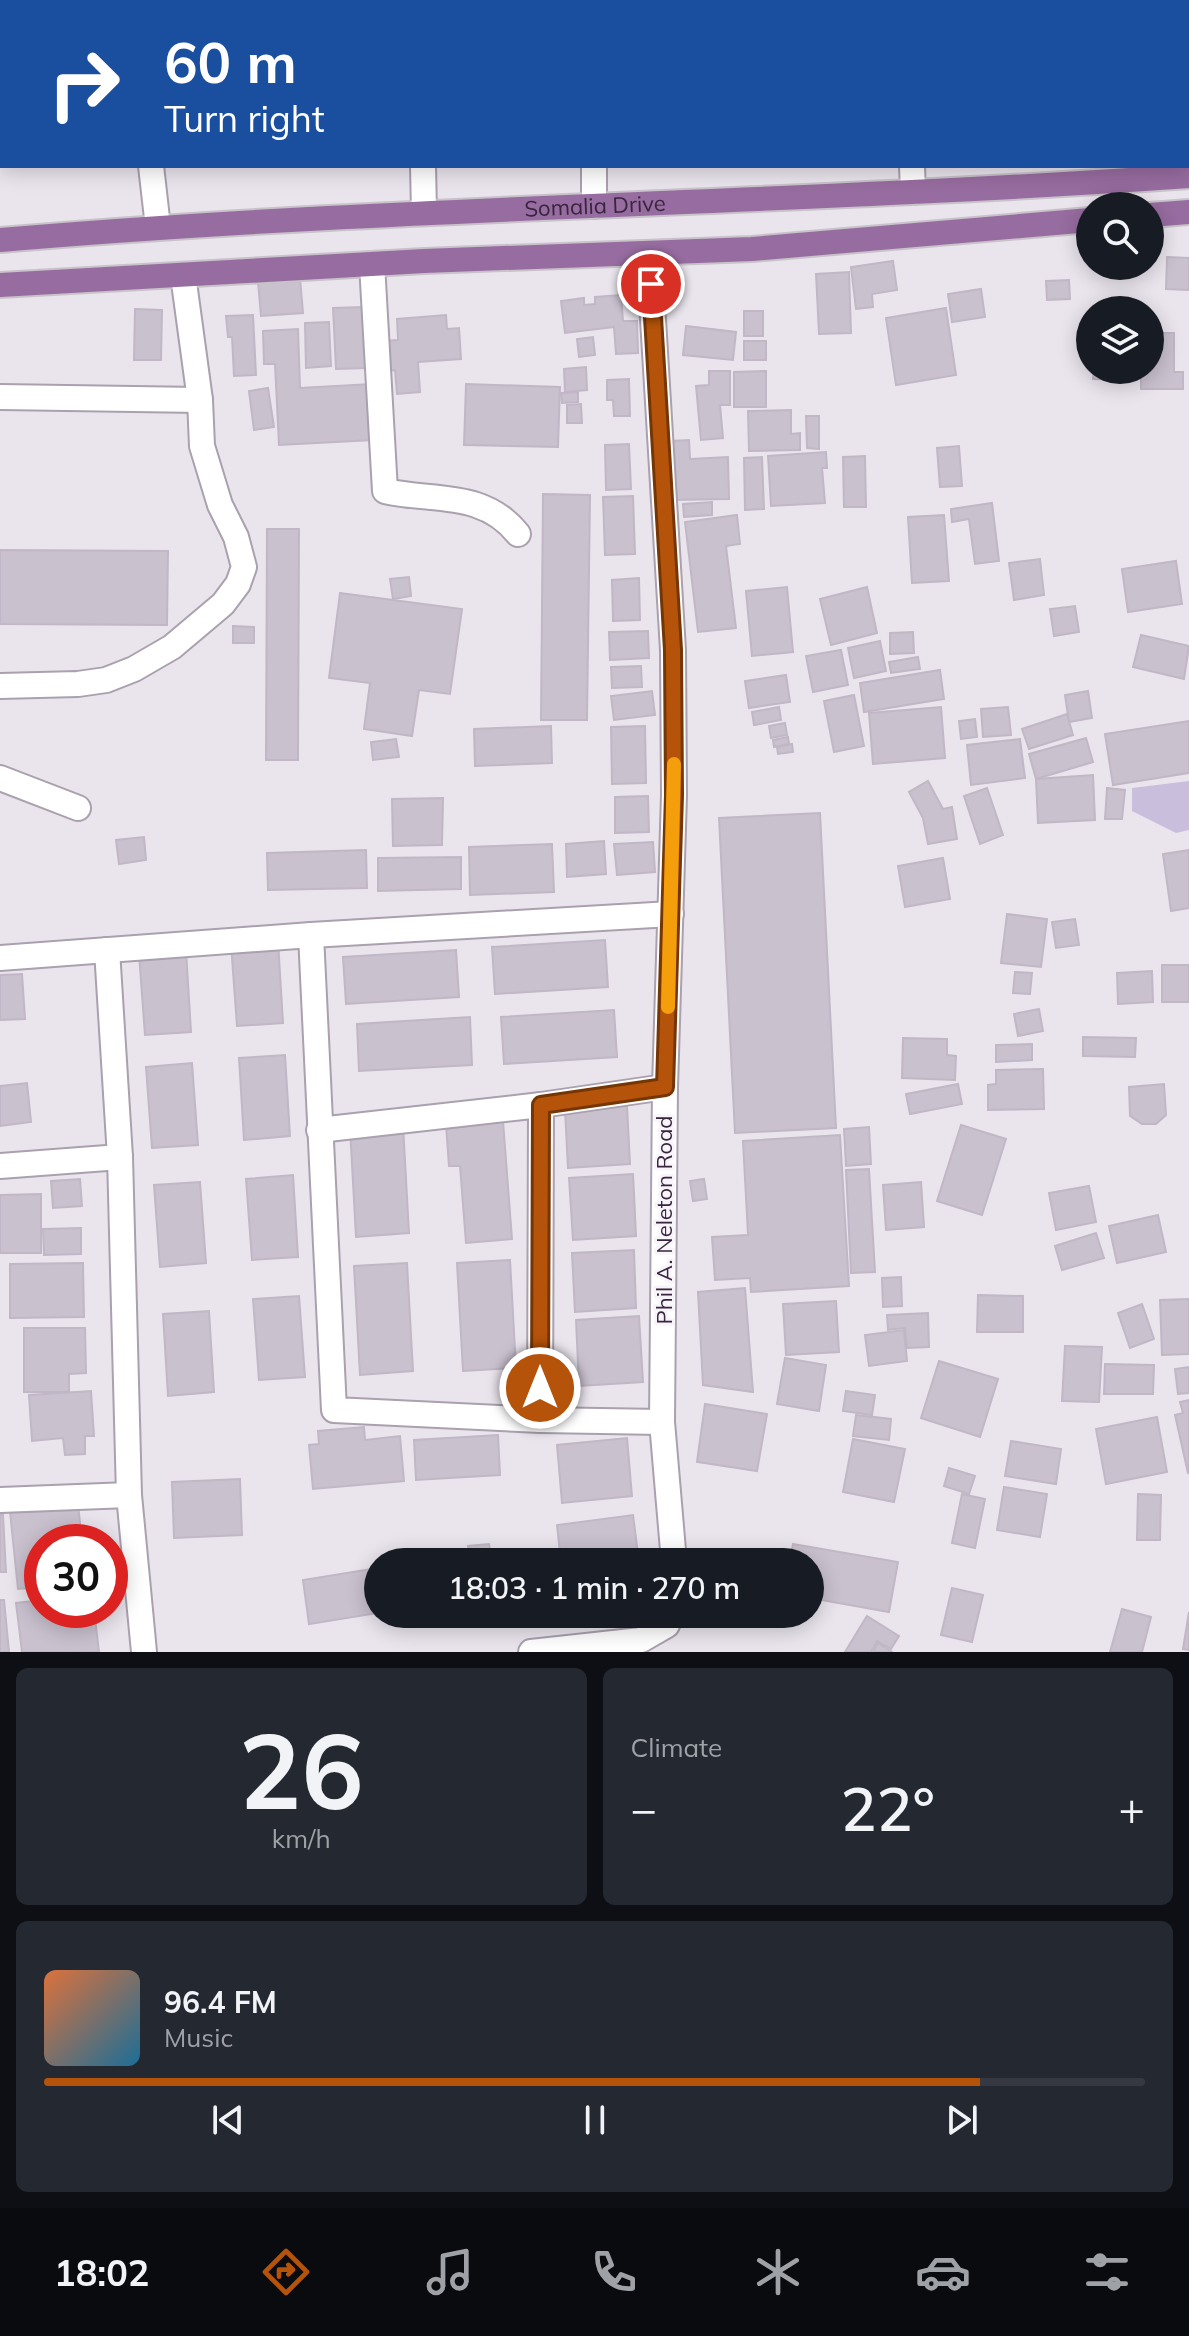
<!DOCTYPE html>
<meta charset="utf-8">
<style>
body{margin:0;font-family:Mulish,sans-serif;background:#242831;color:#f1f3f6;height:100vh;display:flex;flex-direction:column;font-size:30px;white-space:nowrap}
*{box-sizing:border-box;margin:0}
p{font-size:26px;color:#9ea1a6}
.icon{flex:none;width:44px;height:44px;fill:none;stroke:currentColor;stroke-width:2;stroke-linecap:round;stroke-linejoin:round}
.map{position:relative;height:1652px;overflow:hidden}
.drawer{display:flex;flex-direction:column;gap:16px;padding:16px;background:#0d0f14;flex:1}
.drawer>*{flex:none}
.banner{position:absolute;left:0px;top:0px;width:1190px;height:168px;box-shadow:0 4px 20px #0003;background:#1a4fa0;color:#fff;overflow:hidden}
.buttons{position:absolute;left:1076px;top:192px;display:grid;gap:16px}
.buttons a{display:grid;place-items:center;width:88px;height:88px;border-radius:50%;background:#171b24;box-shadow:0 4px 20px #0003;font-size:40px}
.speed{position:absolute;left:24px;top:1524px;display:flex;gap:16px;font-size:40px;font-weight:700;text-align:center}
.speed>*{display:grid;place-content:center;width:104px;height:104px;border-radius:50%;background:#171b24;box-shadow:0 4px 20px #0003;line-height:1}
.speed .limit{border:12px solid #d22;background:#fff;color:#111}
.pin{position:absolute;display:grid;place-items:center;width:68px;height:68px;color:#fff;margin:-34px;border:4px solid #fff;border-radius:50%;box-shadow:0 2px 8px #0007}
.me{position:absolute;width:88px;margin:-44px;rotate:0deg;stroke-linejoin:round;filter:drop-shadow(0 0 6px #0008)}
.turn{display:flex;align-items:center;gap:28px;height:168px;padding:0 32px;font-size:36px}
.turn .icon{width:104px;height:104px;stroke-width:2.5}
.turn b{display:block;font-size:56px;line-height:68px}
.big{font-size:60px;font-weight:600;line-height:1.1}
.drawer .card{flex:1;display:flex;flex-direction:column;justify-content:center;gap:12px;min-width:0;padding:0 28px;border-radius:12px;background:#242831}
.drawer .dial{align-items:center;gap:0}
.dial b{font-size:104px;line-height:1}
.song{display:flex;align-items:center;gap:24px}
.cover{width:96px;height:96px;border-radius:12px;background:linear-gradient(135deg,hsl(20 70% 55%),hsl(200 70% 35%))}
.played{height:8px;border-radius:4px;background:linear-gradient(90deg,#b45309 85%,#363941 85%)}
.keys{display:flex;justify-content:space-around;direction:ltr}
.heat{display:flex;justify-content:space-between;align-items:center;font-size:44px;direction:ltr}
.drawer .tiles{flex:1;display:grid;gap:16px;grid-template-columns:1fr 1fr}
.card:last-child{grid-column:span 2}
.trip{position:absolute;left:364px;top:1548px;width:460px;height:80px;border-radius:40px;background:#171b24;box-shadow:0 4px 20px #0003;font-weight:600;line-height:80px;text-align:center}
.menu{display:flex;height:128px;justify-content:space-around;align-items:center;background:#090b0e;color:#9ea1a6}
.menu .icon{width:56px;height:56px}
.menu .active{color:#b45309}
.menu b{font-size:36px;color:#f1f3f6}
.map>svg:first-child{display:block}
</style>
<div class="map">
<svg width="1189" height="1652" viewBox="0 0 1189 1652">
<rect width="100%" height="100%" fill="#eae5ed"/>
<polygon fill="#c9bfdd" points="1189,781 1189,830 1176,833 1132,811 1132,788"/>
<g fill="#c9c1ce" stroke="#c1b7c6" stroke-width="2">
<polygon points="241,0 277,0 278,2 241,2"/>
<rect x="497" y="0" width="55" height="2"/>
<rect x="655" y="0" width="30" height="2"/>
<polygon points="854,0 894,0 894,2 855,2"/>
<rect x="1024" y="0" width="30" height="2"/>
<polygon points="0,3 2,3 0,42"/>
<polygon points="1167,257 1189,258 1189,290 1166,289"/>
<polygon points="893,261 897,290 872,294 873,307 856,309 851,267"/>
<polygon points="849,272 851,333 819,334 816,274"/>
<polygon points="300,278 303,313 261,316 258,282"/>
<polygon points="1069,280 1070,299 1047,300 1046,281"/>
<polygon points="981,289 985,317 952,322 948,294"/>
<polygon points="621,295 623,321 637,321 638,353 616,354 614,327 565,333 561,301 584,298 584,305 595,304 595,297"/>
<polygon points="364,307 366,368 336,369 333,308"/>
<rect x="1098" y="307" width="22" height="3"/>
<polygon points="946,308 956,375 896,385 886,318"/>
<polygon points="135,309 162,310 161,360 134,360"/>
<rect x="744" y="311" width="19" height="25"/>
<polygon points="253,315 256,375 234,376 232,337 228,337 226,316"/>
<polygon points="446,315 447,329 459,328 461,359 418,362 420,392 397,394 395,370 385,372 383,341 398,340 397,319"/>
<polygon points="329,322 331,366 306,368 305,323"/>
<polygon points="686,326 736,332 733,360 683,355"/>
<polygon points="298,329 300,388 371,384 373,440 279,445 275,364 264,364 263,331"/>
<polygon points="1150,333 1174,333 1174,372 1183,372 1183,389 1141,389 1141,370 1150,370"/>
<polygon points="593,337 595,355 579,357 577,339"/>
<rect x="744" y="341" width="22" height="19"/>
<polygon points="586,367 587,390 565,392 564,369"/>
<polygon points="1094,370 1133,370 1133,380 1093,379"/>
<polygon points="709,371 730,371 730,405 720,405 723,438 701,440 696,386 709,385"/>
<polygon points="766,371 766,407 734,407 734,372"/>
<polygon points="629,379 630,416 614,416 613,400 607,400 607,380"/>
<polygon points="466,384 560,387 558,447 464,445"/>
<polygon points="268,388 274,427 254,430 249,391"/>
<polygon points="578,392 578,402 562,403 561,393"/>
<polygon points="581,404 582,423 567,423 567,405"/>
<polygon points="791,410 791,434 800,433 800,450 749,451 748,411"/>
<polygon points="806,416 819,416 819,449 807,448"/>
<polygon points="689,440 690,459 728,457 729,499 671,500 670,441"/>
<polygon points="629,444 631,489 606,490 605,445"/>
<polygon points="959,446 962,486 940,487 937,448"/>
<polygon points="826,452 827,468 822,468 825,503 771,506 768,456"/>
<polygon points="865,456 866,507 844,507 843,457"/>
<polygon points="762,457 764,509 745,510 744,458"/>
<polygon points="543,494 590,495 587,720 541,720"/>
<polygon points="633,496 635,554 605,555 603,497"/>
<polygon points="712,502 712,515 684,517 683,504"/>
<polygon points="992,503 999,561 975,564 969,519 952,522 951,509"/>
<polygon points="737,515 740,544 726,546 736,628 698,632 685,522"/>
<polygon points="944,515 949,581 912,583 908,517"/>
<polygon points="267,529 299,529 298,760 266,760"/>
<polygon points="0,550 168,551 167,625 0,624"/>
<polygon points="1040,559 1044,595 1014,600 1009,563"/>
<polygon points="1176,561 1182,604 1128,612 1122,569"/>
<polygon points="409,577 411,596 393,599 390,579"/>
<polygon points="639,578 640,620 613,621 612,580"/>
<polygon points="787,587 793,652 752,656 746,591"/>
<polygon points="867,587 877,633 831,645 820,599"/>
<polygon points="340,593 462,609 450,694 419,690 412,736 364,729 370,683 329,678"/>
<polygon points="1075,606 1079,632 1054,636 1050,609"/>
<polygon points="233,626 254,627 254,643 233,643"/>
<polygon points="648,631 649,658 610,660 609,632"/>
<polygon points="913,632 914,653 890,654 890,633"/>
<polygon points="1141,635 1189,646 1184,679 1133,667"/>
<polygon points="880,641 886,671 854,678 848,648"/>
<polygon points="841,650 848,685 813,692 806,656"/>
<polygon points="918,657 920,669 891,673 889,662"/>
<polygon points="641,666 642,687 612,688 611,667"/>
<polygon points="940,670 944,699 864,712 860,683"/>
<polygon points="786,675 790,702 749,708 745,681"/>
<polygon points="652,691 655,715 614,720 611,696"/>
<polygon points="1088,691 1092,718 1069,722 1065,695"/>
<polygon points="854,695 864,746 834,752 824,701"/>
<polygon points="779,707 781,720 754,725 752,712"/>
<polygon points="941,707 945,758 873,764 869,713"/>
<polygon points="1008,707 1011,735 983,737 981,709"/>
<polygon points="1067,714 1073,735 1029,749 1022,729"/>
<polygon points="975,719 977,737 961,739 959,721"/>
<polygon points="1189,721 1189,773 1113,785 1105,734"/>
<polygon points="785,723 787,735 771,738 769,726"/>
<polygon points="551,726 552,763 475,766 474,729"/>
<polygon points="645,726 646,783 612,784 611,727"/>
<polygon points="788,737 789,744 774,747 773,740"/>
<polygon points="1086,738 1093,762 1036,779 1029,754"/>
<polygon points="396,739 399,757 373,760 371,742"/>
<polygon points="1020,739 1025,778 971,785 967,745"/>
<polygon points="792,744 793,752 778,754 777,747"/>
<polygon points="1093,775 1095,820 1038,823 1036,779"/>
<polygon points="928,781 943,809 952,807 957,839 928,844 923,818 909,792"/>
<polygon points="987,788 1003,835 980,844 964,796"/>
<polygon points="1107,788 1125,790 1122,819 1105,819"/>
<polygon points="648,796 649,832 615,833 615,797"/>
<polygon points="443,798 442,845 393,846 392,799"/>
<polygon points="820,813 836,1128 735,1133 719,818"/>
<polygon points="144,837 146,860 119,864 116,840"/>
<polygon points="604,841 606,874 567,877 566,844"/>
<polygon points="653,842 655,872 617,875 614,844"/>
<polygon points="552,844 554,892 470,895 469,847"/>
<polygon points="366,850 367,888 268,890 267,853"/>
<polygon points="1189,850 1189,908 1171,911 1163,854"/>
<polygon points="461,857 461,889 378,891 378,858"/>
<polygon points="943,858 950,899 905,907 898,866"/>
<polygon points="1007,914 1047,919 1041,967 1001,963"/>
<polygon points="1075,919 1079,945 1056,948 1052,922"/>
<polygon points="605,940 608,987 495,994 492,947"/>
<polygon points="278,941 283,1023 237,1026 231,944"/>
<polygon points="186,950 191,1032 145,1035 139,954"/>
<polygon points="456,950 459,997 346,1004 343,957"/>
<rect x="1162" y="965" width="27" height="37"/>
<polygon points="1152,971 1153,1002 1118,1004 1117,973"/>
<polygon points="1015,972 1032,973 1030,994 1013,993"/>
<polygon points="22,974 25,1019 0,1020 0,975"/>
<polygon points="1039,1009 1043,1031 1018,1036 1014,1014"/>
<polygon points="614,1010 617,1057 504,1064 501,1017"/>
<polygon points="470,1017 472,1065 359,1071 357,1024"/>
<polygon points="1083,1037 1136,1038 1135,1057 1083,1056"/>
<polygon points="903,1038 947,1039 947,1055 956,1056 955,1080 902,1078"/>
<polygon points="1032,1044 1032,1060 996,1062 996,1045"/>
<polygon points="285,1055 290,1136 244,1140 239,1058"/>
<polygon points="192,1063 198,1145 152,1148 146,1067"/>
<polygon points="1043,1069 1044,1109 988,1110 988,1085 996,1084 996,1070"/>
<polygon points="27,1083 31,1122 0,1126 0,1086"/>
<polygon points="958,1084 962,1104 910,1114 906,1094"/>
<polygon points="1164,1084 1166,1115 1156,1124 1142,1124 1130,1116 1129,1087"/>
<polygon points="627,1106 630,1164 568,1168 565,1110"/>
<polygon points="503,1121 512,1239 466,1243 460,1166 449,1166 446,1125"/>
<polygon points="403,1125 409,1233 356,1237 350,1128"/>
<polygon points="961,1125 1006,1139 982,1215 937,1201"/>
<polygon points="869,1127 871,1164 846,1166 844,1129"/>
<polygon points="840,1135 849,1286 751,1292 750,1278 715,1280 712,1237 748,1235 743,1141"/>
<polygon points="869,1169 875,1272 851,1273 846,1170"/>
<polygon points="633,1174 636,1236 573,1240 569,1178"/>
<polygon points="293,1175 298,1257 252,1260 246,1179"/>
<polygon points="80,1179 82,1206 53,1208 51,1181"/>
<polygon points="704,1179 707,1199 693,1201 690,1181"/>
<polygon points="200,1182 206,1263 160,1267 154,1185"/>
<polygon points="921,1182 924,1227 886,1230 883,1185"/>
<polygon points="1089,1186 1096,1222 1056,1230 1049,1193"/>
<polygon points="41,1194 41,1253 0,1253 0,1195"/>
<polygon points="1158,1215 1166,1252 1117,1263 1109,1226"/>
<polygon points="81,1228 81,1254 44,1255 43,1229"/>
<polygon points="1096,1233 1104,1258 1062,1270 1055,1246"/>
<polygon points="634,1250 636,1308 575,1312 572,1253"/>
<polygon points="510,1260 516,1368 463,1371 457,1263"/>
<polygon points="83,1263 84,1317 10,1318 10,1264"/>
<polygon points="407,1263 413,1371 360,1375 354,1266"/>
<polygon points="901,1277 902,1306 883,1307 882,1278"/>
<polygon points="745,1288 753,1392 703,1385 698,1292"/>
<polygon points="978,1295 1023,1296 1023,1332 977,1332"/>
<polygon points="299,1296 305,1377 259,1380 253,1299"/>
<polygon points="1189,1299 1189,1354 1162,1355 1160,1300"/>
<polygon points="836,1301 839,1352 786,1355 783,1304"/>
<polygon points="1142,1304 1154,1339 1130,1348 1118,1313"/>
<polygon points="209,1311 214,1392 168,1396 163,1314"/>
<polygon points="928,1313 929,1347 907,1348 905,1328 888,1330 887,1315"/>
<polygon points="639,1316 643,1382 579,1386 576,1320"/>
<polygon points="24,1328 85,1328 86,1373 69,1374 69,1392 24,1392"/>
<polygon points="904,1330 907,1361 869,1366 865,1335"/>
<polygon points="1065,1346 1102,1347 1099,1402 1062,1401"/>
<polygon points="785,1358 826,1365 819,1411 777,1404"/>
<polygon points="939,1361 998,1379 980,1437 921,1418"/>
<polygon points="1105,1364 1154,1365 1153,1394 1104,1394"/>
<polygon points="1189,1367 1189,1393 1178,1394 1175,1369"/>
<polygon points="91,1391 94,1436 85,1436 85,1454 65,1455 63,1438 32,1441 29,1395"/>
<polygon points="846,1391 875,1395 872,1415 843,1411"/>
<polygon points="1189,1400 1189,1473 1188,1473 1175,1415 1183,1413 1180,1402"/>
<polygon points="705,1404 767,1414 757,1471 697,1462"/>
<polygon points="856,1415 891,1419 889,1440 853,1436"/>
<polygon points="1157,1417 1167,1472 1106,1484 1096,1429"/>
<polygon points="364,1427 365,1440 400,1436 404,1481 313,1489 309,1445 319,1444 318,1431"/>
<polygon points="498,1435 500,1475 416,1480 414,1440"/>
<polygon points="627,1438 632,1496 562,1503 557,1445"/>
<polygon points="853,1439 905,1449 894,1502 843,1492"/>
<polygon points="1011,1441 1061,1449 1056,1484 1005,1476"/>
<polygon points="949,1468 975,1476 969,1494 944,1486"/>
<polygon points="240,1479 242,1535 174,1538 172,1482"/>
<polygon points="1004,1487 1047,1494 1040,1537 997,1530"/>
<polygon points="962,1494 985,1499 975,1548 952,1543"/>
<polygon points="1138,1494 1161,1495 1160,1540 1137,1540"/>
<polygon points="78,1504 82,1542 42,1542 42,1587 18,1589 10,1512"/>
<polygon points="0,1515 3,1515 6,1572 0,1572"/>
<polygon points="633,1515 639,1562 561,1562 557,1525"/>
<polygon points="489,1544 491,1557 509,1555 510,1562 454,1562 470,1560 468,1546"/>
<polygon points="793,1544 898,1562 889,1612 810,1598 810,1562 790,1562"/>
<polygon points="378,1568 378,1613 309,1624 303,1580"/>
<polygon points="952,1588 983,1595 972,1642 941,1635"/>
<polygon points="0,1600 4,1600 9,1652 0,1652"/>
<polygon points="42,1600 42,1610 94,1610 99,1652 22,1652 16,1603"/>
<polygon points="1122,1609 1151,1617 1142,1652 1110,1652"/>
<polygon points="1189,1612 1189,1650 1183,1649"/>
<polygon points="867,1616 899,1636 891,1649 877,1641 871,1652 845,1652"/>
<polygon points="878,1643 892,1652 873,1652"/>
</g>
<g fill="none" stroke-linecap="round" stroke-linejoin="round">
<g stroke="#aaa0ae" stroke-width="28">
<g id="minor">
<polyline points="420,0 420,2"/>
<polyline points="907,0 907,2"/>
<polyline points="145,2 145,0"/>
<polyline points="612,2 613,0"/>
<polyline points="151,166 158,227"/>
<polyline points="423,166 424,212"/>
<polyline points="912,166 913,192"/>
<polyline points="594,206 594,166"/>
<polyline points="649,253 673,650 674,795 665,1087 662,1422 674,1562"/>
<path d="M372,264L385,491C433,502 483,490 518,534"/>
<polyline points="0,397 200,400"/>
<polyline points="0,686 78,684 106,680 134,669 172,647 223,604 238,584 244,567 236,537 220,505 202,446 200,400 183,275"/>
<polyline points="0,778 78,808"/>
<polyline points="311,935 334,1410 540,1420 662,1422"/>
<polyline points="107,950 120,1157 129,1495 144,1652"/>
<polyline points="0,958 311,935 671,914"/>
<polyline points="319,1130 541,1105 665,1087"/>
<polyline points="0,1166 120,1157"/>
<polyline points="540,1420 541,1105"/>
<polyline points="0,1500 129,1495"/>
<polyline points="531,1652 641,1640 667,1625 671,1614"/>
</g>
</g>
<g stroke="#c8c2c9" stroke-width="28">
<g id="major">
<polyline points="1150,215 1189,212"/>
<path id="s1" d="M0,240C396,206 793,204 1189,176"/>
<polyline points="0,285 424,261 752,249 1090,220"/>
</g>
</g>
<use href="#minor" stroke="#fff" stroke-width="24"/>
<use href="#major" stroke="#976ca0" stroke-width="24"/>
</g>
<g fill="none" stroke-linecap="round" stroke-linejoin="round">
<g stroke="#753606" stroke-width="20">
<polyline id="route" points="540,1388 541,1105 665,1087 674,795 673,650 651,284"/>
</g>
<use href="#route" stroke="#b45309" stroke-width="14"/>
<polyline stroke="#f59e0b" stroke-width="14" points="668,1007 674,764"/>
</g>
<g text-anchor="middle" stroke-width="6" stroke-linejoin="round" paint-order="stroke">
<g font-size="22" fill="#39253e" stroke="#f8f5fa">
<text dy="8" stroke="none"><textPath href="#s1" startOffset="596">Somalia Drive</textPath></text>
<text transform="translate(664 1220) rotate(-90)" y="8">Phil A. Neleton Road</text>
</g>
</g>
</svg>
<div class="buttons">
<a><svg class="icon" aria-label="search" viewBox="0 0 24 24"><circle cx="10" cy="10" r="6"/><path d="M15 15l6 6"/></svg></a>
<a><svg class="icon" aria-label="layers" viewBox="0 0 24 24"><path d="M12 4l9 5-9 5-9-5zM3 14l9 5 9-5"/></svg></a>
</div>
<div class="speed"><div class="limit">30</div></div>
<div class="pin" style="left:651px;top:284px;background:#d93025"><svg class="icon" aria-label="arrive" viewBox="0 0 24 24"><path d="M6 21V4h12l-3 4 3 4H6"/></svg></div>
<svg class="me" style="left:540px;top:1388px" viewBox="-20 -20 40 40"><circle r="17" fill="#b45309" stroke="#fff" stroke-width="3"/><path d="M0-11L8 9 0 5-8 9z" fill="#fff"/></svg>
<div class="trip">18:03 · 1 min · 270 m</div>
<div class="banner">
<div class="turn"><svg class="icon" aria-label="right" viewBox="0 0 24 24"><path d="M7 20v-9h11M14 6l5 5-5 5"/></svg><div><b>60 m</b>Turn right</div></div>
</div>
</div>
<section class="drawer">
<div class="tiles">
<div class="card dial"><b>26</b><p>km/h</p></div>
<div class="card"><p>Climate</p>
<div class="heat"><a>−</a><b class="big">22°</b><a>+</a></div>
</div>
<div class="card">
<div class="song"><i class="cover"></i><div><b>96.4 FM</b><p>Music</p></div></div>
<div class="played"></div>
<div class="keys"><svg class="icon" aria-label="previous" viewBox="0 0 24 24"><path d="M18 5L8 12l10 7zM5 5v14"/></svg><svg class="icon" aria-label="pause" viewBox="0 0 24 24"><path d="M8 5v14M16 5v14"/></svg><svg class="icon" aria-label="next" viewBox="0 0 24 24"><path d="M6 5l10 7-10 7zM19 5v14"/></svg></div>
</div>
</div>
</section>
<nav class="menu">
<b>18:02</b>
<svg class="icon active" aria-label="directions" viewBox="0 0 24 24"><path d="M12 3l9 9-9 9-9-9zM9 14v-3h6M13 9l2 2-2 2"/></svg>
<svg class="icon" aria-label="music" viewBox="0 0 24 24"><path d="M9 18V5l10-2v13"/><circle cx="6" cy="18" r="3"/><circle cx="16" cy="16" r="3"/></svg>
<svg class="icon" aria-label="phone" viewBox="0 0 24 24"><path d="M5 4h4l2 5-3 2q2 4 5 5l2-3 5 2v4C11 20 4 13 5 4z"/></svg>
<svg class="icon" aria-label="climate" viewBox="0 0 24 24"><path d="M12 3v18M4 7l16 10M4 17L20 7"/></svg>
<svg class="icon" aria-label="car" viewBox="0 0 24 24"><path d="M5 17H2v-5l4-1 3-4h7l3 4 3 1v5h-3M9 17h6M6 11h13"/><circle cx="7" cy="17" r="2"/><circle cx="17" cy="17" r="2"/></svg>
<svg class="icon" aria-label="filters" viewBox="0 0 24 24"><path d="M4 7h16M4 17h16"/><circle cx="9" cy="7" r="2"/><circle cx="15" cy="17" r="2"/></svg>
</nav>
